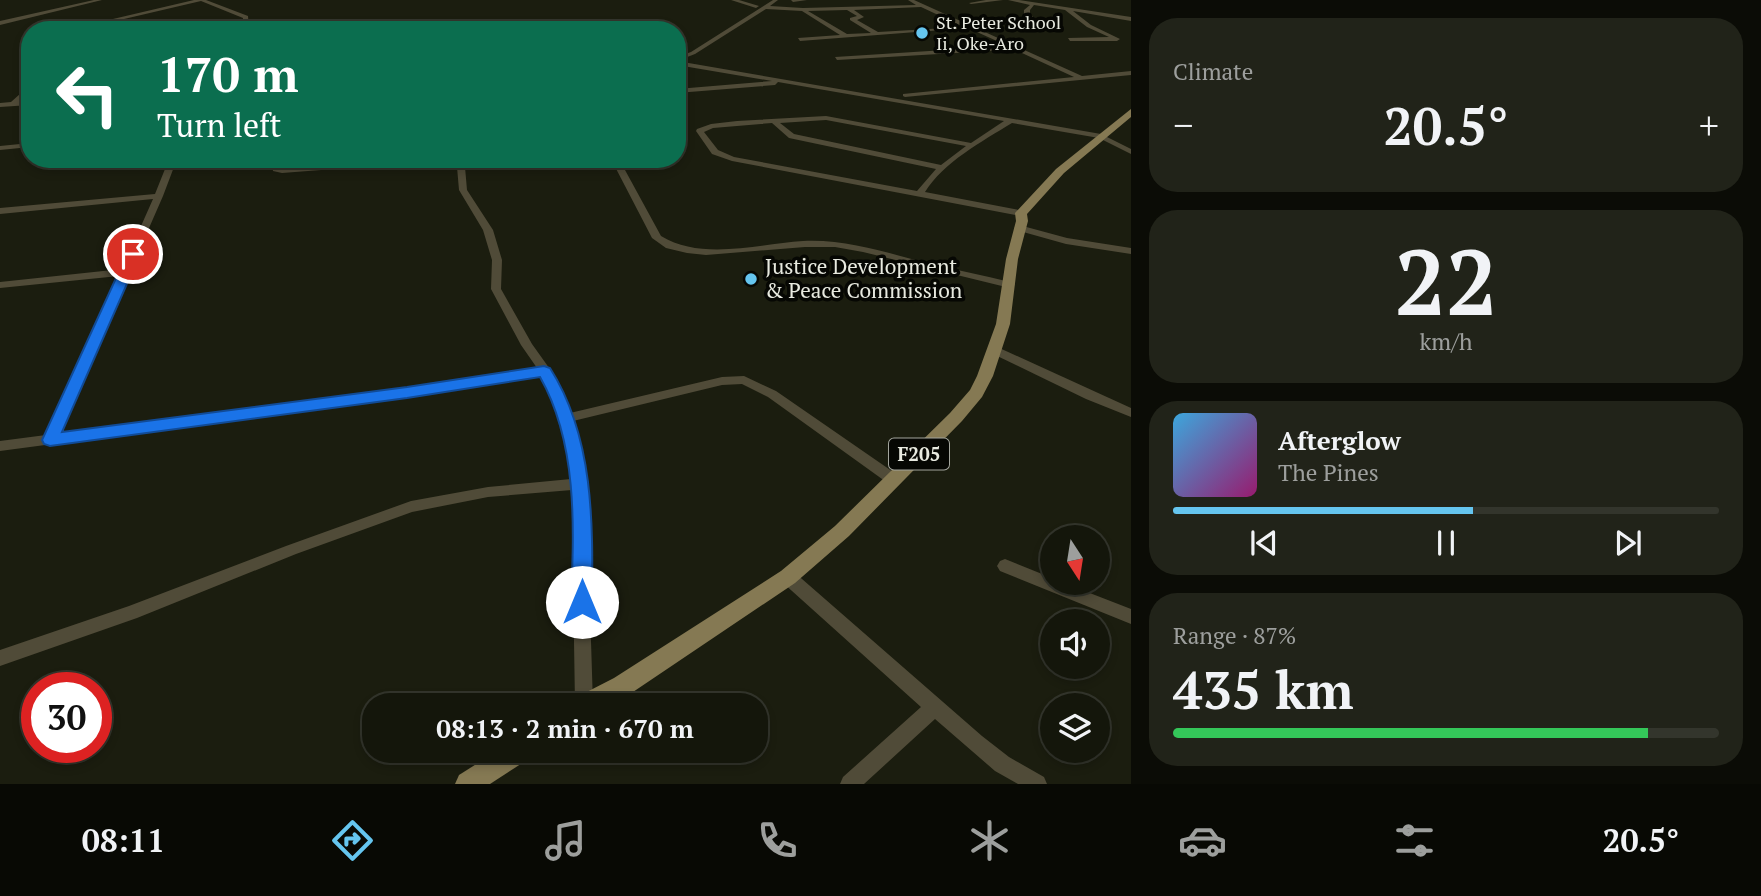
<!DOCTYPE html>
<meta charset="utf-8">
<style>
body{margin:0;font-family:"PT Serif",serif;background:#212319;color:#f1f3f6;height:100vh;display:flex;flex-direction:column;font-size:26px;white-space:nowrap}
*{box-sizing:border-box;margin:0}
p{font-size:23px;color:#9d9f9d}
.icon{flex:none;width:38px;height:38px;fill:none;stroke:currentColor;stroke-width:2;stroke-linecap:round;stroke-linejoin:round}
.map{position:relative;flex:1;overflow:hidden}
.drawer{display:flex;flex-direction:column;gap:18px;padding:18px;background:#0b0c06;width:630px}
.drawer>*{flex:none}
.hud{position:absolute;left:21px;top:21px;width:665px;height:147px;border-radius:28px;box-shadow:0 4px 10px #0003,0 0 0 2px #33352c;background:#0b6e4f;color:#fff;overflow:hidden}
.needle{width:46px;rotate:168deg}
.controls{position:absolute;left:1040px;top:525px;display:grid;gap:14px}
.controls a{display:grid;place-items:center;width:70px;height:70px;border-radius:50%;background:#14160b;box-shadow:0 4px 10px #0003,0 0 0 2px #33352c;font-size:35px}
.speed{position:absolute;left:21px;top:672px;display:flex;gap:14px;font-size:35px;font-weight:700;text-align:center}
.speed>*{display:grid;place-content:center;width:91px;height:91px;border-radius:50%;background:#14160b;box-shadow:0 4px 10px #0003,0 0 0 2px #33352c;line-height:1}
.speed .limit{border:10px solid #d22;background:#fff;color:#111}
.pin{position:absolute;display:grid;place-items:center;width:60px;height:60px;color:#fff;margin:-30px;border:4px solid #fff;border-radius:50%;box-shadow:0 2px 7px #0007}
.me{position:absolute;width:77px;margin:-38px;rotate:0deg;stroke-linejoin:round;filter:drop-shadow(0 0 5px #0008)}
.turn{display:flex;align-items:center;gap:24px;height:147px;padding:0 21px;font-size:32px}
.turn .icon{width:91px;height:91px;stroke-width:2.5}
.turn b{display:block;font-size:49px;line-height:60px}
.big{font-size:52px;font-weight:600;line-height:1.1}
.drawer .widget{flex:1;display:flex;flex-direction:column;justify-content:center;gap:10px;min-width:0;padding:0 24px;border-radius:28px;background:#212319}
.drawer .dial{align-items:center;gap:0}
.dial b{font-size:91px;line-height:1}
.song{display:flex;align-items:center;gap:21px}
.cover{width:84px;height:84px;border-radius:10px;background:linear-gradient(135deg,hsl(200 70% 55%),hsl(320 70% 35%))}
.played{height:7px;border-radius:4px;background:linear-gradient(90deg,#65c5ef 55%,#33352c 55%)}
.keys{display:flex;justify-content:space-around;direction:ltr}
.heat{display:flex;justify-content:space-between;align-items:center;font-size:38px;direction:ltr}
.charge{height:10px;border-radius:5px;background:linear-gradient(90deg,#34c759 87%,#33352c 0)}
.trip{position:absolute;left:362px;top:693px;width:406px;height:70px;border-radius:28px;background:#14160b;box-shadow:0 4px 10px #0003,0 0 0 2px #33352c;font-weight:600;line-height:70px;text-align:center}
.dock{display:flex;height:112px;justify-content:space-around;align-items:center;background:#080904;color:#9d9f9d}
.dock .icon{width:49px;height:49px}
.dock .selected{color:#65c5ef}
.dock b{font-size:32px;color:#f1f3f6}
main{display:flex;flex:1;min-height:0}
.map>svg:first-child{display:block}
</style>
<main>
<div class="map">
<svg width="1131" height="784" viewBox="0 0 1131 784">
<rect width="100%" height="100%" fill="#1b1d0f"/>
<polygon fill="#392407" points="337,19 371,23 391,22 392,30 280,30 305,21"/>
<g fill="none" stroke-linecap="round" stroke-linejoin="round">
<g fill="#504b38" fill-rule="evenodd">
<polygon points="94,0 102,0 0,25 0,21"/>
<polygon points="194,0 206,0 248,16 249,30 243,30 243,18 201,1 77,30 66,30"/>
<polygon points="731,0 739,0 759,6 756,8"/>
<path d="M773,0H778L770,6L803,8L916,5L908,0H914L1082,76L1131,71V75L905,97L903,96V94L1074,77L1009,47L1007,50L837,60L835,57L1008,46L968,28L800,41L798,38L840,35L802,11L766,9L695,54L677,61V57L691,52ZM921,7L964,27L878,32L857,20L864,17L854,10ZM847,10L857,16L850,18V20L871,33L847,34L808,11Z"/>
<polygon points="791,0 807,0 793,2"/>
<polygon points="986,0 1003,0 971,4 969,3"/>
<polygon points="1008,0 1019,0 1131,17 1131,21 1073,11 1091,25 1120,39 1117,41 1070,41 1068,38 1109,37 1087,27 1065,10 1034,5 1030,10 1030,15 1051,27 1051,29 1034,22 1001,24 1003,21 1030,20 1024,16 1024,10 1030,5"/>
<path d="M677,61L1101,134L1131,149V154L1099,138L1012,123C981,142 944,162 925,192L1024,211V215L1021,216L732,161L712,154L696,131L697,129L711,124L737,121L826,116L971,143L1004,121L778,82L775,85L677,93V89L772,81L677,65ZM826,120L966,146L941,165L794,134L780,123ZM772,123L789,138L936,169L917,191L734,157L718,150L704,132L713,128Z"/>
<polygon points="30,85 30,91 19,102 30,101 30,105 0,107 0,103 11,102"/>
<polygon points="30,143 30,147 0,150 0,146"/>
<path d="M169,159H177L163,196L59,434L407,389L537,368L521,345L491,289L492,260L483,230L459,190L457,167L453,159H461L465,167L467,190L493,230L502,260L501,289L532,344L557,379L570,413L722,377L744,376L776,391L899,476L901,480L899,484L894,485L889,484L768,397L742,384L722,385L573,421L582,449L591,535L589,577L593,705H575L573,577L577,535L572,490L488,497L412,512L296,554L137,618L0,666V650L129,606L286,546L411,501L488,487L571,479C568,448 560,402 542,375L407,397L0,451V441L46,435L119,276L0,288V282L122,269L153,199L0,214V208L155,194Z"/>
<polygon points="271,159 279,159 280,168 283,169 405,159 443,159 439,161 282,173 273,171"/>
<path d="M611,159H619L661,236C702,261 758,244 803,241C843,239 881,251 919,261C951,269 982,275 1014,283L1015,285L1010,288L863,252L835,247H805L706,255L687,253L666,248L652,238Z"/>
<polygon points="1019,225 1067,238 1131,248 1131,254 1066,244 1016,230 1014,228"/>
<polygon points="995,346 1131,408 1131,417 1086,399 991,353 989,350 991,347"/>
<polygon points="1005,559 1052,578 1052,583 1064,583 1131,609 1131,624 1000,571 997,566 1000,561"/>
<polygon points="788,570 794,572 982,736 1009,757 1044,777 1047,784 1018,784 995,771 935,719 864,784 840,784 843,777 921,707 782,582 780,577 782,572"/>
</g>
<g fill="#857953" fill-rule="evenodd">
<polygon points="1131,109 1131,117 1064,173 1027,214 1028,221 1018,259 1010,324 993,376 982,397 962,421 849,536 795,583 630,694 608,705 573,705 577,697 614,678 781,571 835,526 950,413 970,390 977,376 996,324 1006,259 1016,221 1015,213 1056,169"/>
<polygon points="497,751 530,751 527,760 490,784 455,784 459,775"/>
</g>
</g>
<path fill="#1a73e8" stroke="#114b97" stroke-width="2" d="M133,250L140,254L62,432L407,387L544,366L550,368C594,437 593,523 592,602L589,609L582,611L574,609L571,602C574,528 578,444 540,377L407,398L50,446L44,444L42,440L127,254Z"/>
<g fill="#65c5ef" stroke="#060703" stroke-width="2.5">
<circle cx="922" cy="33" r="7"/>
<circle cx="751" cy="279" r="7"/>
</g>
<g text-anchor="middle" stroke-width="7" stroke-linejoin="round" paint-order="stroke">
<g font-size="18" fill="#e8eae0" stroke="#060703" text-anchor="start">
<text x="936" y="29">St. Peter School<tspan x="936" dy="21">Ii, Oke-Aro</tspan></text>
</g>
<rect fill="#060703" stroke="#a4a69e" stroke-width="2" x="889" y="438.5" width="60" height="31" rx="5"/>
<g font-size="19" font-weight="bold" fill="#e8eae0">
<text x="919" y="461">F205</text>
</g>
<g font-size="21" fill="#e8eae0" stroke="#060703" text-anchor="start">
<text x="765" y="274">Justice Development<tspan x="765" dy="24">&amp; Peace Commission</tspan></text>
</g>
</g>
</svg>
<div class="controls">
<a><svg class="needle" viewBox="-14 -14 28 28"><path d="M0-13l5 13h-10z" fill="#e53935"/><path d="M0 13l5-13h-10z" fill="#9d9f9d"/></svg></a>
<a><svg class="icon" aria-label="sound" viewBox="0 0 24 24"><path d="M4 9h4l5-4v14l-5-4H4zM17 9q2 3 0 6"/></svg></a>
<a><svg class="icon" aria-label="layers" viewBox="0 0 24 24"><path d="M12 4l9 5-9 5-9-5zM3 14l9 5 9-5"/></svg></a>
</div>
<div class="speed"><div class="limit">30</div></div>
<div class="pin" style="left:133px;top:254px;background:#d93025"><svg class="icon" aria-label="arrive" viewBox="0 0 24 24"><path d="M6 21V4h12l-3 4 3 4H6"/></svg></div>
<svg class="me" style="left:582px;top:602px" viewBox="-20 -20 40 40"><circle r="19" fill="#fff"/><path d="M0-13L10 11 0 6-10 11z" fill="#1a73e8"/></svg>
<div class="trip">08:13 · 2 min · 670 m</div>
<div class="hud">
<div class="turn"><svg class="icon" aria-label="left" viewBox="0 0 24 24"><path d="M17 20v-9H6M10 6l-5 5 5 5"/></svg><div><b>170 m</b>Turn left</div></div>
</div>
</div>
<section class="drawer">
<div class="widget"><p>Climate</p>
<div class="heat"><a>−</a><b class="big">20.5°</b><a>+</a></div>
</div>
<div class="widget dial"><b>22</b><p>km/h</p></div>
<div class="widget">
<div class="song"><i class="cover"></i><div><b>Afterglow</b><p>The Pines</p></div></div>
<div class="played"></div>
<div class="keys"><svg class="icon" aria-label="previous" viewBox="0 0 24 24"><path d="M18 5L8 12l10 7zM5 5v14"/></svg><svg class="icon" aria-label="pause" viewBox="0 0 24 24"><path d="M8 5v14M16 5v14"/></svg><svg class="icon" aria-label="next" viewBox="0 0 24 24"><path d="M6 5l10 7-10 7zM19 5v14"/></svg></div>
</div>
<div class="widget"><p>Range · 87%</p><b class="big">435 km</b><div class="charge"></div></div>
</section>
</main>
<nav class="dock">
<b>08:11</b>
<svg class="icon selected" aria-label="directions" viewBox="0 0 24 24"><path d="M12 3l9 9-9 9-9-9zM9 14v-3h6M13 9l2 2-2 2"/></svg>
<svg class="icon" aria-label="music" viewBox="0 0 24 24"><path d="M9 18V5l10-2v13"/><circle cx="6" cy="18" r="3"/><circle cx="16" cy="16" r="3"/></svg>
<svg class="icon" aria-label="phone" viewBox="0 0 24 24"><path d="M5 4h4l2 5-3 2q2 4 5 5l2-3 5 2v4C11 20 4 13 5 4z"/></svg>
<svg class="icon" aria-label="climate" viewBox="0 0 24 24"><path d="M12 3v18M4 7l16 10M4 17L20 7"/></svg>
<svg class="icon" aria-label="car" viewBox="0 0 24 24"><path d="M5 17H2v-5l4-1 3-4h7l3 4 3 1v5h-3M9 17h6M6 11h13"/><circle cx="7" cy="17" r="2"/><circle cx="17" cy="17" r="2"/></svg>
<svg class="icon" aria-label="filters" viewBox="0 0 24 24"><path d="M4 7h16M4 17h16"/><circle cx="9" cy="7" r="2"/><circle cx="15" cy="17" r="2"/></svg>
<b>20.5°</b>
</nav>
